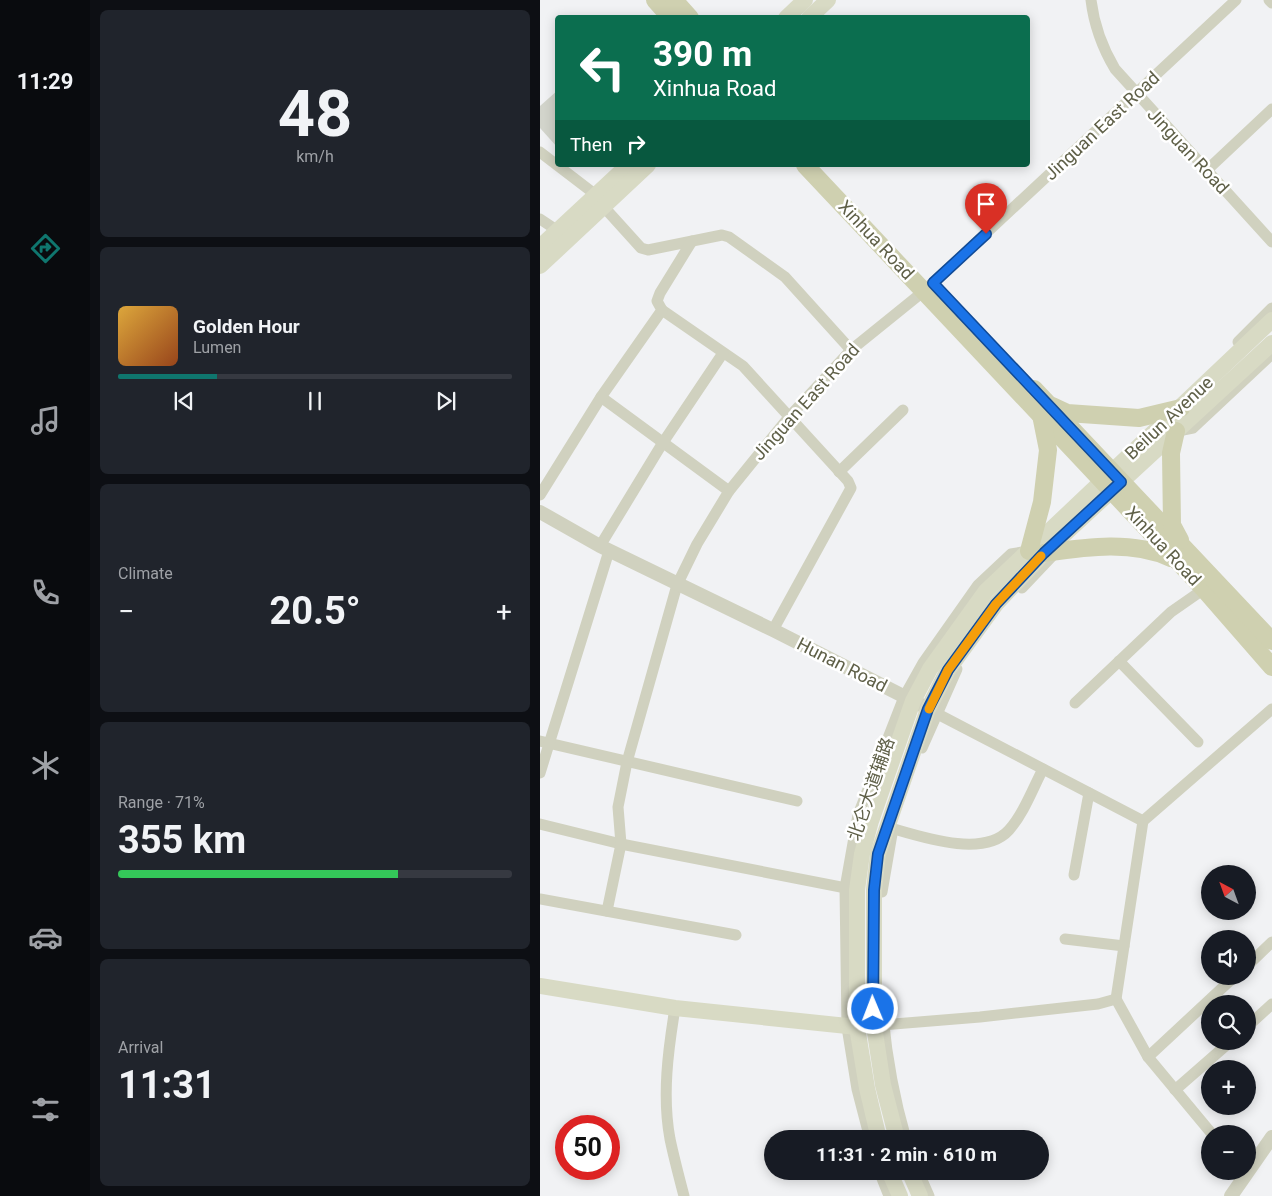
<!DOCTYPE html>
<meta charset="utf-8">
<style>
body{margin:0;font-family:Roboto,"Noto Sans SC",sans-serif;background:#20242c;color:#f1f3f6;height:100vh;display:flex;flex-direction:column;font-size:19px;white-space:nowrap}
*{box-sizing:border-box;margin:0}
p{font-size:16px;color:#9ea1a6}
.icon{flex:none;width:28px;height:28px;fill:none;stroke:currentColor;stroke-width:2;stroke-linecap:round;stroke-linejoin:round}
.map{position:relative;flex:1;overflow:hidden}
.details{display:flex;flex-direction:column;gap:10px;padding:10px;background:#0d0f14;width:450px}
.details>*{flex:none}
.banner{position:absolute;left:15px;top:15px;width:475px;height:152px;border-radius:5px;box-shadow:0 2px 12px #0003;background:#0b6e4f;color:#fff;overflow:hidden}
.needle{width:32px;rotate:319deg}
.fabs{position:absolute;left:661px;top:865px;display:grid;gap:10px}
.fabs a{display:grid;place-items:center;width:55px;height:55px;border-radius:50%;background:#171b24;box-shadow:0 2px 12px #0003;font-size:25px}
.speed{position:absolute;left:15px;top:1115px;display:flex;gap:10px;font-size:25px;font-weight:700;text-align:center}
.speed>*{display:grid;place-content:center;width:65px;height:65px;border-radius:50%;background:#171b24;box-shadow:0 2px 12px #0003;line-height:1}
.speed .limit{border:8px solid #d22;background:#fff;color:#111}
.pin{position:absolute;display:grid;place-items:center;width:42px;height:42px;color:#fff;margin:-51px -21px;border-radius:50% 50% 50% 0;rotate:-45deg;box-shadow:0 0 5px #0007}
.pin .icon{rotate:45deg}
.me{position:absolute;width:55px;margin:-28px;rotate:359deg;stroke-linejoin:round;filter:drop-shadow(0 0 4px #0008)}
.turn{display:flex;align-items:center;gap:18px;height:105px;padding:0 15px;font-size:22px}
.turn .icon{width:65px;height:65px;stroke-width:2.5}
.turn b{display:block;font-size:35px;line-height:42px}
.then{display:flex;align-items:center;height:48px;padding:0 15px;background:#0003;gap:10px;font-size:19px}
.big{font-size:38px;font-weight:700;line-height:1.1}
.details .tile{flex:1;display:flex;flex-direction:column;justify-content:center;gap:8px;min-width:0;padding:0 18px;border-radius:8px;background:#20242c}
.details .dial{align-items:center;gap:0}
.dial b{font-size:65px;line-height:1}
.song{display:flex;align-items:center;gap:15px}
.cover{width:60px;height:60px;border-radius:8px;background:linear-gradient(135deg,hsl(40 70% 55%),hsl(20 70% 35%))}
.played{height:5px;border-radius:2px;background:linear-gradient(90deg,#0f766e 25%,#363941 25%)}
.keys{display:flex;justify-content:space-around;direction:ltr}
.heat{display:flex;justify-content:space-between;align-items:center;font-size:28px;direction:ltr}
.charge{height:8px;border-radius:4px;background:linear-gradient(90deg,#34c759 71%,#363941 0)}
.trip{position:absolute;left:224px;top:1130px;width:285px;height:50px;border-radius:25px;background:#171b24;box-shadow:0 2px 12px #0003;font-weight:700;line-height:50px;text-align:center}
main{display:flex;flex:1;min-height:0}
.dock{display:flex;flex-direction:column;width:90px;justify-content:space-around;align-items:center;background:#090b0e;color:#9ea1a6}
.dock .icon{width:35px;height:35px}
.dock .current{color:#0f766e}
.dock b{font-size:22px;color:#f1f3f6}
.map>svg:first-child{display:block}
</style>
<main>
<nav class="dock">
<b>11:29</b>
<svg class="icon current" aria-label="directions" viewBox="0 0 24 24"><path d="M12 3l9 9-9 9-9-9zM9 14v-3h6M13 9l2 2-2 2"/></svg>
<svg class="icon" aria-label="music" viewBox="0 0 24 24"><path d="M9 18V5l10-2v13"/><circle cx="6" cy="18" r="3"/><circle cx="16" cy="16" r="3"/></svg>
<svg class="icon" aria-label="phone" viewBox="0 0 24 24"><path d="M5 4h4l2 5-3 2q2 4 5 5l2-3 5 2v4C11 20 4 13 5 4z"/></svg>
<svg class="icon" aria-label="climate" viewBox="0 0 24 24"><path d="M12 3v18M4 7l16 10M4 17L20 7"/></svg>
<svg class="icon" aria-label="car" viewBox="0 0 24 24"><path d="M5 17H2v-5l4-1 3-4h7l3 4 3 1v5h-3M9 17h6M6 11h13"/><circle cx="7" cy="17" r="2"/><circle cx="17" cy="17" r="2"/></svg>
<svg class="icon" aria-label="filters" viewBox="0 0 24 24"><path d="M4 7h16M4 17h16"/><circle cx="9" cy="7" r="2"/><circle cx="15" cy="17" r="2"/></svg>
</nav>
<section class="details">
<div class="tile dial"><b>48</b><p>km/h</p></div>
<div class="tile">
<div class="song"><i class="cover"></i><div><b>Golden Hour</b><p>Lumen</p></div></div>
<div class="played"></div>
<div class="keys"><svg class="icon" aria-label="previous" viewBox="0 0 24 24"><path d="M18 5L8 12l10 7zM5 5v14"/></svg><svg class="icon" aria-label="pause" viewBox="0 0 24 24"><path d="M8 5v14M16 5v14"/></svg><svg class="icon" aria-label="next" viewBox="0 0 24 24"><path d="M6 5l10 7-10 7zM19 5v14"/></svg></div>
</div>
<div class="tile"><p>Climate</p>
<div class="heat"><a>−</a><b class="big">20.5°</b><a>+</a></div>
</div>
<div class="tile"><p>Range · 71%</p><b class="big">355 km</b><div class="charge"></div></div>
<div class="tile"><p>Arrival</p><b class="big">11:31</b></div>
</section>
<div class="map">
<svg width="732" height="1196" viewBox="0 0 732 1196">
<rect width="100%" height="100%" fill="#f1f2f4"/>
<polygon fill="#d2d4cb" points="18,90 18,148 0,128 0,106"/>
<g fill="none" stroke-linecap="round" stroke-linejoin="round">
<g stroke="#d0d1bf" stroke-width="11">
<path d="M551,0C554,25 562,47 575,69L732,242"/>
<polyline points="729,0 732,3"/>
<polyline points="0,152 56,195"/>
<polyline points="666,171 732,109"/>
<polyline points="63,206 101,248 108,250 182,235 189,237 245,277 311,350"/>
<polyline points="0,219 18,231"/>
<polyline points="122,310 203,366 308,481 311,488 233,630"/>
<polyline points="698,342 732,308"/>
<polyline points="61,397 189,491"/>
<polyline points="638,431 653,428 732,354"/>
<polyline points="299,472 363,410"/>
<polyline points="0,495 61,397 122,310 117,301 120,293 152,241"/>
<polyline points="60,546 122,444 183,353"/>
<polyline points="482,588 517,551"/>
<polyline points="579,661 658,742"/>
<polyline points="535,703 631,612 664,589"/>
<polyline points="390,710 603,821"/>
<polyline points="0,741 257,801"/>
<polyline points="382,748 417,669"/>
<polyline points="0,773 69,551"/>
<polyline points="0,824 81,844 311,889"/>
<path d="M347,827C379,836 443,859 469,830C484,813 493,788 503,769"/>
<polyline points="534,875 549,793"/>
<polyline points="342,892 352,834"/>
<polyline points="0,899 196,935"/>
<polyline points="67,911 81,844 78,807 87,762 137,585 157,544 189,491 249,417 311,350 384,291 696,0"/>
<polyline points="525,939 584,946"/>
<polyline points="708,965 732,942"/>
<path d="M341,991C344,1040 352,1091 366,1139"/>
<polyline points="576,999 603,821 732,709"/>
<path d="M135,1008C128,1051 122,1096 130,1139C134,1158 139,1177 144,1196"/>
<polyline points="708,1026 732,1004"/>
<polyline points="317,1027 440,1017 558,1004 576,999 608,1057 672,1134"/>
<polyline points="608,1057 695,976"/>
<polyline points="635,1090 691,1041"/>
<polyline points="330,1139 317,1089 307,1027 305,888 318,815 364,697 383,663 438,585 471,554 488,551"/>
<polyline points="339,1171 349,1196"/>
<polyline points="378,1171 389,1196"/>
</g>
<g stroke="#d0d1bf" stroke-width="14">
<polyline points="0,512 60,546 233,630 381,705"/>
<polyline points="691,1196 732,1137"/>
</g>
<g stroke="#d8dac4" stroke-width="16">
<polyline points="246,18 265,0"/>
<polyline points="269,18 288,0"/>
<polyline points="0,247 88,165"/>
<polyline points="0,266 108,165"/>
<polyline points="0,986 135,1008 317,1027"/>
<polyline points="339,1139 327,1088 317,1027 317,890 322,854 331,821 373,701 390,669 446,591 732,320"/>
<polyline points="357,1139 343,1085 334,1026 334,890 338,854 388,709 408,670 456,604 504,553 732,343"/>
<polyline points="349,1171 360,1196"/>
<polyline points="369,1171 380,1196"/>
</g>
<g stroke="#cfd0b0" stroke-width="18">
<polyline points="115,0 131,18"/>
<polyline points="134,0 150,18"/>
<polyline points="265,165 664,589 732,667"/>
<polyline points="494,389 732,641"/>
<polyline points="512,406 527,413 599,418 641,408"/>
<polyline points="636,431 631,453 632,525 640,540"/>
<polyline points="489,551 502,502 508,450 501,415"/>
<path d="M504,553C546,547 592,540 631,558"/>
</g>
</g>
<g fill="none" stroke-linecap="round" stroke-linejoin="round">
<g stroke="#114b97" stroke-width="12">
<polyline id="route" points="333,1009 334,890 338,854 388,709 408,670 456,604 504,553 581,482 393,283 446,234"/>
</g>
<use href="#route" stroke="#1a73e8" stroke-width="9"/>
<polyline stroke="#f59e0b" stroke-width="9" points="389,709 408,670 456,604 501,556"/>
</g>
<g text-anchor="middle" stroke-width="5" stroke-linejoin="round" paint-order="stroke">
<g font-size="18" fill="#5f6048" stroke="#fff">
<text transform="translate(562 126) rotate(-43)" y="6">Jinguan East Road</text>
<text transform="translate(648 151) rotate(47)" y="6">Jinguan Road</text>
<text transform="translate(336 240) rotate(47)" y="6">Xinhua Road</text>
<text transform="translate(266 402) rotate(-48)" y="6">Jinguan East Road</text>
<text transform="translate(629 418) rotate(-43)" y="6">Beilun Avenue</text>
<text transform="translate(623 546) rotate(47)" y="6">Xinhua Road</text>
<text transform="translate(302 665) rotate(27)" y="6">Hunan Road</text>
<text transform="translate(331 789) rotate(-71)" y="6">北仑大道辅路</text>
</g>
</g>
</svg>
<div class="fabs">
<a><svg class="needle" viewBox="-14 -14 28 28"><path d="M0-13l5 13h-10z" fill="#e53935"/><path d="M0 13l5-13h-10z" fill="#9ea1a6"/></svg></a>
<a><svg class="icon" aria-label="sound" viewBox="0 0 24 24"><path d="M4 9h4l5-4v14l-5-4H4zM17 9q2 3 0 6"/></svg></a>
<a><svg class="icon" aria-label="search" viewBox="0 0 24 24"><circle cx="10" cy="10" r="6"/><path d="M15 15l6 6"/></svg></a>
<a>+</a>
<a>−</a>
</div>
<div class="speed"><div class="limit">50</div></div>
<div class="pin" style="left:446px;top:234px;background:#d93025"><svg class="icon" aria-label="arrive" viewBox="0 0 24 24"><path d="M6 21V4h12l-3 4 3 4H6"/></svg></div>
<svg class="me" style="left:333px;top:1009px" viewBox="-20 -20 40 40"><circle r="17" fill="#1a73e8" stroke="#fff" stroke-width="3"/><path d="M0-11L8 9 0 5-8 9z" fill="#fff"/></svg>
<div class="trip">11:31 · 2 min · 610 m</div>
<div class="banner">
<div class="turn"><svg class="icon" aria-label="left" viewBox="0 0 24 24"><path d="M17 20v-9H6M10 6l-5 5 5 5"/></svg><div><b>390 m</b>Xinhua Road</div></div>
<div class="then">Then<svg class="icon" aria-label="right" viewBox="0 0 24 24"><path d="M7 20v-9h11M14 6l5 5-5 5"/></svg></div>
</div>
</div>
</main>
